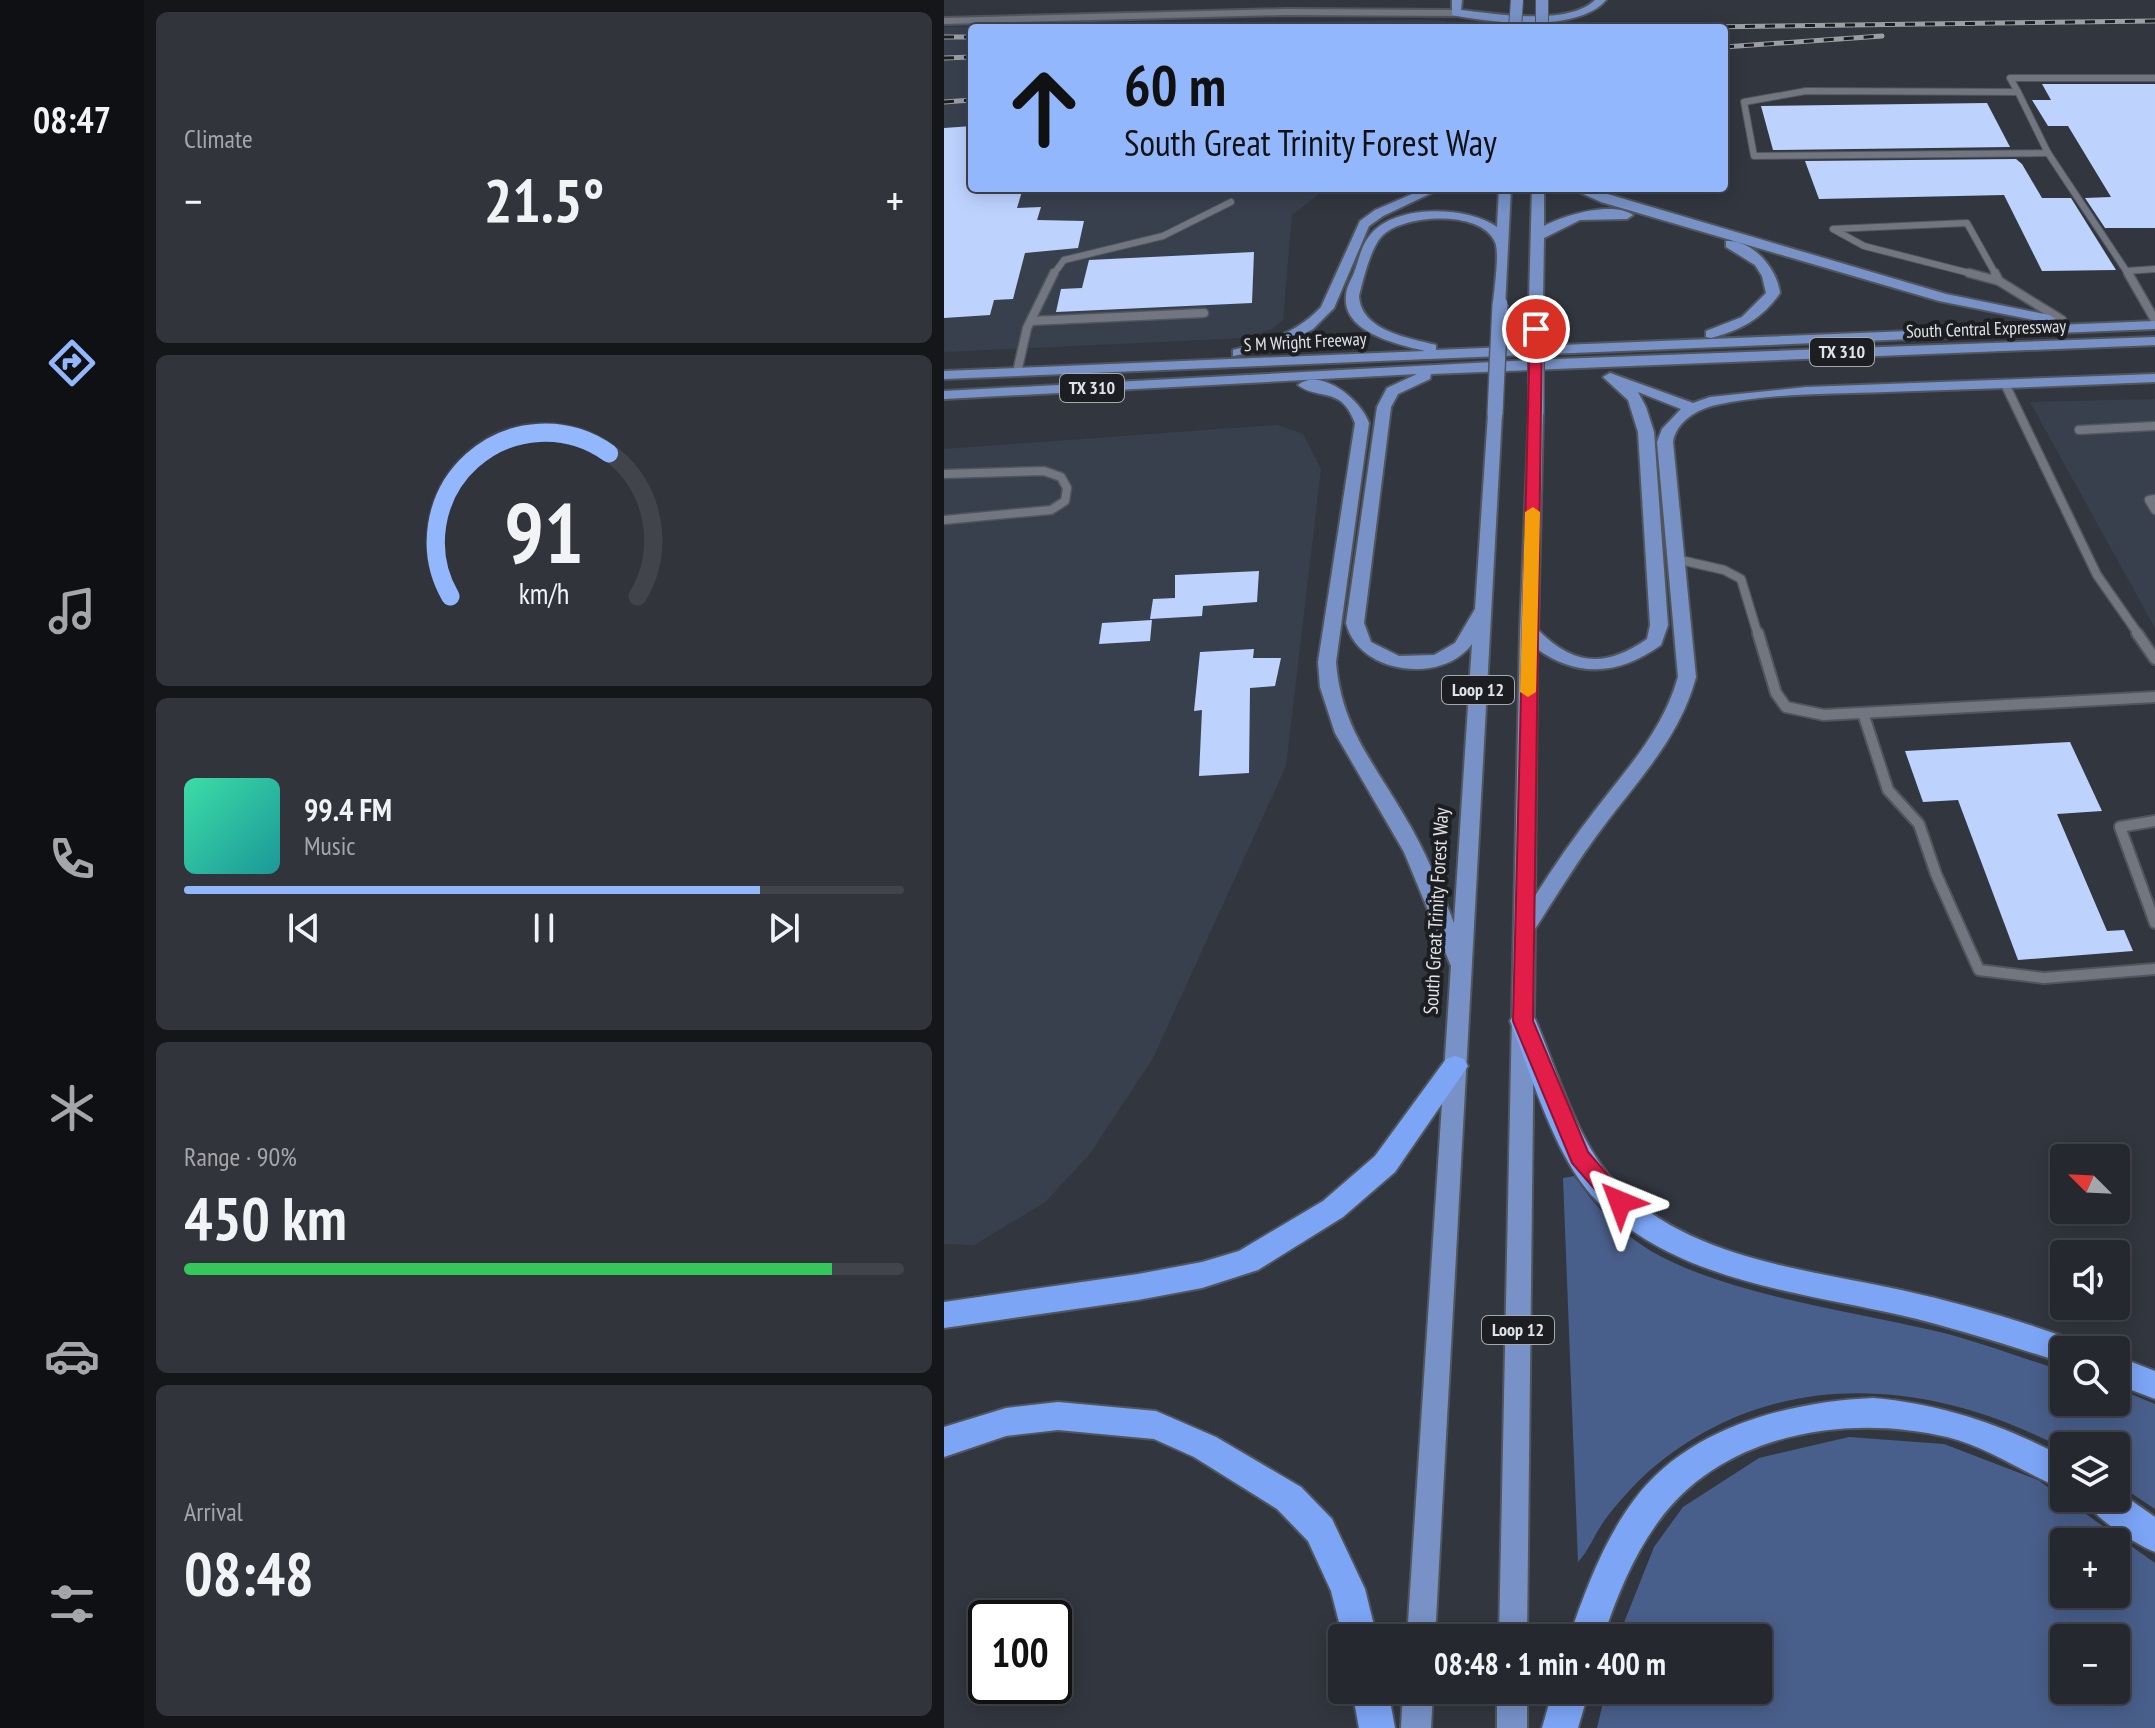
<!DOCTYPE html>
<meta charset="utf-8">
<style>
body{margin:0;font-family:"PT Sans Narrow",sans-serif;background:#32343b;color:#f1f3f6;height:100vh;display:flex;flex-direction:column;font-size:30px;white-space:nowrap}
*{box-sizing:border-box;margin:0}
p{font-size:26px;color:#a4a6aa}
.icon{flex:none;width:44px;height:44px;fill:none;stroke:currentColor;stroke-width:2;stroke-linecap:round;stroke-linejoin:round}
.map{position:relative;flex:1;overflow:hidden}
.side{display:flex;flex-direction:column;gap:12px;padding:12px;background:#15161a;width:800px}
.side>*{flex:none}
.guide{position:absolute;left:24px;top:24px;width:760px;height:168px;border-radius:8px;box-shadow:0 4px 20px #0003,0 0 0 2px #42444b;background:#93b7fd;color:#111;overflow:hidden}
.needle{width:52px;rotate:294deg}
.tools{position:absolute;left:1106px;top:1144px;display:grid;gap:16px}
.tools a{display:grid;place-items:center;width:80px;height:80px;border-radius:8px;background:#26282f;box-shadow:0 4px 20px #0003,0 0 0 2px #42444b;font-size:40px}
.speed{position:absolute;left:24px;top:1600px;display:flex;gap:16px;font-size:40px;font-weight:700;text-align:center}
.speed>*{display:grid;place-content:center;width:104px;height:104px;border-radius:50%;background:#26282f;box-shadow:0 4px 20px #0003,0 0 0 2px #42444b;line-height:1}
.speed .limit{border:4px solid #111;border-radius:12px;background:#fff;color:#111}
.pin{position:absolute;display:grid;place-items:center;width:68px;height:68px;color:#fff;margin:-34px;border:4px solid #fff;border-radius:50%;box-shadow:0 2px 8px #0007}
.me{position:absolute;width:88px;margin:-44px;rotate:316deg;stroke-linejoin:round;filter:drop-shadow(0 0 6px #0008)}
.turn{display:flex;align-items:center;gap:28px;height:168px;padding:0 24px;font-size:36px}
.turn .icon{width:104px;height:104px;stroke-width:2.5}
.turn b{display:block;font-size:56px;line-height:68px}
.big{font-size:60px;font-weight:700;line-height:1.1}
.side .widget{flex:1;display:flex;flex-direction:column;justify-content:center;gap:12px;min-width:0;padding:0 28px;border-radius:12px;background:#32343b}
.side .dial{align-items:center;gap:0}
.dial svg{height:208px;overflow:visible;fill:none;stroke:#42444b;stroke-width:7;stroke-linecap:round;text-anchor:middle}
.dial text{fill:#f1f3f6;stroke:none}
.song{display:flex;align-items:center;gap:24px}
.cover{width:96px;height:96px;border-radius:12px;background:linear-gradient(135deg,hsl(160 70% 55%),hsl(180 70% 35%))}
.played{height:8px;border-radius:4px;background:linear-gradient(90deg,#93b7fd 80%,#42444b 80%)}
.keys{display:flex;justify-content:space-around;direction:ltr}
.heat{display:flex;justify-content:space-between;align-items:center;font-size:44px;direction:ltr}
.charge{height:12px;border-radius:6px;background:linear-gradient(90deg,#34c759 90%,#42444b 0)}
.trip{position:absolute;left:384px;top:1624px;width:444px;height:80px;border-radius:8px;background:#26282f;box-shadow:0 4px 20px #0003,0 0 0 2px #42444b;font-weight:700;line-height:80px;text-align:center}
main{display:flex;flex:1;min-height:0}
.tabs{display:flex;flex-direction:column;width:144px;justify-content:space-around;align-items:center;background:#0f1013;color:#a4a6aa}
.tabs .icon{width:56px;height:56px}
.tabs .active{color:#93b7fd}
.tabs b{font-size:36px;color:#f1f3f6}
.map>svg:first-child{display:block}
</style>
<main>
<nav class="tabs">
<b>08:47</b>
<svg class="icon active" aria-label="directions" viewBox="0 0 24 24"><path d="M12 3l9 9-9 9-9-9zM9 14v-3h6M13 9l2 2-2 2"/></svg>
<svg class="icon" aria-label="music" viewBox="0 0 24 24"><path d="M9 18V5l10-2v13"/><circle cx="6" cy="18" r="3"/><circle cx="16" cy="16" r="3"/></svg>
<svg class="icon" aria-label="phone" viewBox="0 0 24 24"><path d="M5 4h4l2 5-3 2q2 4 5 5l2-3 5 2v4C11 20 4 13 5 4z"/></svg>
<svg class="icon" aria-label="climate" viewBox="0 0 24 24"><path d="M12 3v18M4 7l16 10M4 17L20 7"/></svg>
<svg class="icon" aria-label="car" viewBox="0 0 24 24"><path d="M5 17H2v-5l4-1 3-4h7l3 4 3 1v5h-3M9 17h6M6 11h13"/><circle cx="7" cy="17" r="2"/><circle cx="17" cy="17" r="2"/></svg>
<svg class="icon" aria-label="filters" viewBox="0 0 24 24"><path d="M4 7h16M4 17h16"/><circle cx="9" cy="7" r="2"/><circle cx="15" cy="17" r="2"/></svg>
</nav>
<section class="side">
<div class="widget"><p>Climate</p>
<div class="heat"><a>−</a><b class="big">21.5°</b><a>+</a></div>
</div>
<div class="widget dial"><svg viewBox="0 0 100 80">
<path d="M14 69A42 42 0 1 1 86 69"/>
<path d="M14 69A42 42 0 0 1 75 14" stroke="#93b7fd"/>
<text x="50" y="56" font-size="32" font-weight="700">91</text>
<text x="50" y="72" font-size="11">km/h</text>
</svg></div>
<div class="widget">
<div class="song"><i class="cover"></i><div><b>99.4 FM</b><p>Music</p></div></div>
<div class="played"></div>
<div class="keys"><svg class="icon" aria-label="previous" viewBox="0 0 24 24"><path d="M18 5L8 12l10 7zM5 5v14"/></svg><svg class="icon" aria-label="pause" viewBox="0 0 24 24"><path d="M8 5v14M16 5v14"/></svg><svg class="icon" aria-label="next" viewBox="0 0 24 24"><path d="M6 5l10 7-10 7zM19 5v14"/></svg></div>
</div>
<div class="widget"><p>Range · 90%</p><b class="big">450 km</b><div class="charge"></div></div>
<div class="widget"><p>Arrival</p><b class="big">08:48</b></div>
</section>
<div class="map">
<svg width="1211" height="1728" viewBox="0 0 1211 1728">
<rect width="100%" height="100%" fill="#32363f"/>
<g fill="#38404e">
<polygon points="479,20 502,21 502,28 550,28 28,28 28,188 383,188 348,215 339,320 328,329 300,338 0,352 0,27"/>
<polygon points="1211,399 1211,628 1086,402"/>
<polygon points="333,425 359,434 377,469 342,766 209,1058 145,1155 100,1203 30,1245 0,1244 0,449"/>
</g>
<g fill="#495f8b" fill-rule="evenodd">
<path d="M630,1176C651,1206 675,1232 707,1251C781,1294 903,1310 987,1330C1032,1340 1076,1358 1120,1371V1402H1172V1388L1211,1404V1509L1172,1483V1446H1120V1449C985,1377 827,1365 705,1471C689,1486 673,1503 660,1521C651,1534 645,1550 634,1562L619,1178Z"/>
<path d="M905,1437L1000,1444L1094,1480L1211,1563V1728H653L662,1690H814V1638H674L710,1547L739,1507L815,1458ZM1120,1542H1172V1594H1120ZM1120,1638H1172V1690H1120Z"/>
</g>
<g fill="#bdd3fe">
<polygon points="1098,84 1211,84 1211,228 1161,228 1141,198 1167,197 1124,126 1104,126 1088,100 1107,100"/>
<polygon points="1043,103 1066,147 829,150 817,106"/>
<polygon points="28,126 28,188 79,188 73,208 97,207 93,220 140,221 134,248 81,253 69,299 50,300 46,315 0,318 0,128"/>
<polygon points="1072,159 1078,164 1098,198 1127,198 1172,270 1098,271 1060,195 875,199 861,161"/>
<polygon points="310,252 308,303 112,312 117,289 138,288 145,260"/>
<polygon points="315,571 313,602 259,606 258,616 206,619 209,599 231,598 231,575"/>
<polygon points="208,620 206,641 155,644 158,623"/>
<polygon points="310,649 309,658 337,658 331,686 306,688 305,773 255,776 258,710 250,711 256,652"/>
<polygon points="1126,742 1158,811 1113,814 1163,931 1180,930 1189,951 1074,960 1014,800 979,802 961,751"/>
</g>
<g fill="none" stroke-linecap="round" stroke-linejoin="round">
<g stroke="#51555c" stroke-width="8">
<g id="lane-far2">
<polygon points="862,91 1074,92 1104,153 810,156 800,102"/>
<polyline points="1074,92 1066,78 1211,78"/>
<polyline points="1104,153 1185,275"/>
<polyline points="1183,271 1211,269"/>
<polyline points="109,275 120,260 219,236 287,202"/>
<polyline points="1033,275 920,246 889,229 1023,223 1052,275"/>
</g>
</g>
<g stroke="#51555c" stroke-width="11">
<g id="lane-far1">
<polyline points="1025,273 1055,281"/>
<polyline points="1051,273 1055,281"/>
<polyline points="1184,273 1211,320"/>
<polyline points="1055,281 1118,320"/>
<polyline points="87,321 260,313"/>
<polyline points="73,372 83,328 110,273"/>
<polyline points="1061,384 1153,575 1195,635"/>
<polyline points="1135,430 1211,426"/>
<polyline points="0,474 100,471 117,477 123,488 121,501 107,510 0,520"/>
<polyline points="1211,499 1205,500 1211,510"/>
<polyline points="732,559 780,570 797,579 814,635"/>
</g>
</g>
<g stroke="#51555c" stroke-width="14">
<g id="lane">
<polyline points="814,633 832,693 842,707 880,715 1211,697"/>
<polyline points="1193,633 1211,659"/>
<polyline points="919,713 944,790 975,824 992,874 1035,970 1100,978 1211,969"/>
<polyline points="1211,821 1176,827 1211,923"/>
</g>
</g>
<g stroke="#51555c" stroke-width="4">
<polygon id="street" points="341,9 512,10 517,13 512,16 341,15 0,24 0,18"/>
</g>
<g stroke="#51555c" stroke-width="4">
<g id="primary">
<path d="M508,0H518L517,10C552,14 625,26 651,0H662C634,33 548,23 508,15Z"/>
<path d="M482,188H498L439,216L425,226L390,308L369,329L336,346L289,356V350C323,342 353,333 377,307L416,221L431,210Z"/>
<path d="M555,188H567L561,307L549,304C550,290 556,253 551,242C537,209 457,214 437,237C426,250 419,280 415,296C417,331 465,338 492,345V350L1211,321V329L0,379V371L481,351C456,345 398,333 402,296C402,288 407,280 410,273C415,260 417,245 427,234C452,204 523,206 553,227Z"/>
<path d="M588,188H600V226C621,215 668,201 689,215L683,219L636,220L600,238L599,301L592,305L585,301Z"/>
<polygon points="626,188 643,188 1002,294 1105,315 1112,319 1105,323 995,301 657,202"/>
<path d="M782,241C809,239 833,269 836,293C818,319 797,330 767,338L762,337V331L798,317L822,293L818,276L811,265L782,247Z"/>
<path d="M1211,337V345L487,374L486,379L454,394L447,407L420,623L427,642L455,656L490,655L511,643L531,609L544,414L551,410L558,414L491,1638H463L507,966L460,852L391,733L376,687L374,662L411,423C397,385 375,401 354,385C377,367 417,400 425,423L392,662C397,727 430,763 461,817C481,850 496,887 510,923L528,644C498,685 414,674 402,623L433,407L443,388L473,374L0,399V391L586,360Z"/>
<path d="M666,373L749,403L766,397L862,387L1211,374V382C1121,386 1032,389 942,392C887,394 827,393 772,405C753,409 732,422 729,442L752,677C736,737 695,779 659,827C634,860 613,895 591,929L583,1638H555L576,631L585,413L592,409L599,413L594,630C630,666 661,668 703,639L706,625L694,432L684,400L659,377ZM694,392L737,409L718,429L713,442L734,677C719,730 685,766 652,809C630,837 610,866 591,896L593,649C635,679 677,674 717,645L724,625L710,432L702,407Z"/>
<polygon points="459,1690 489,1690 487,1728 457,1728"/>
<rect x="553" y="1690" width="30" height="38"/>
</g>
</g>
<g stroke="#51555c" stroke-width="4">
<g id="highway">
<path d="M579,1011L588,1014L592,1021C614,1073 633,1142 672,1183C743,1259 862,1269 957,1290C1016,1303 1075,1320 1132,1341L1136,1350H1120V1363C1066,1346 1012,1328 956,1315C854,1292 730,1280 653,1201C611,1159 588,1076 566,1021L570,1014Z"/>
<polygon points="511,1056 520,1059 524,1066 451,1172 399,1217 314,1270 258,1288 194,1300 0,1328 0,1302 194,1274 258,1262 295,1251 379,1201 431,1156 502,1059"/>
<polygon points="1172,1356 1211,1371 1211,1399 1172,1384"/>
<path d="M929,1398C999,1404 1058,1425 1120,1457V1489C1080,1474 1045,1447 1003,1437C903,1413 778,1433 714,1522C689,1556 672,1598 659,1638H625C641,1591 660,1540 690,1500C744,1427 844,1402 929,1398Z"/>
<polygon points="114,1402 212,1411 272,1437 357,1487 388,1519 421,1589 433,1638 399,1638 387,1591 364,1541 333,1509 250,1457 210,1439 114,1430 62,1436 0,1457 0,1427 62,1408"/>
<path d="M1172,1490L1211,1517V1552C1191,1544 1148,1517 1140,1498H1172Z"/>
<polygon points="408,1690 444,1690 451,1728 415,1728"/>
<polygon points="609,1690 645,1690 634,1728 598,1728"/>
</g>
</g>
<use href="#lane-far2" stroke="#717680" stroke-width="6"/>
<use href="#lane-far1" stroke="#717680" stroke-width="8"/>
<use href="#lane" stroke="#717680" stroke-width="10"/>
<use href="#street" fill="#717680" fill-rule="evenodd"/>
<use href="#primary" fill="#7892c7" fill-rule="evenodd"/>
<use href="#highway" fill="#7ca5f6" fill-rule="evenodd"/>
<g stroke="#9b9ea5" stroke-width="5">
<g id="rail">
<polyline points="681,28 1211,21"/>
<polyline points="0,37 28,37"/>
<polyline points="780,47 938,36"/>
<polyline points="0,58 28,57"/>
<polyline points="0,102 28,100"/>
</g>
</g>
<use href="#rail" stroke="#1c1e22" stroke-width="3" stroke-dasharray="10" stroke-linecap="butt"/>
<g stroke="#51555c" stroke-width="14" stroke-linecap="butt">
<g id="primary-bridge-far1">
<polyline points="598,0 598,28"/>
<polyline points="571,28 573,0"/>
</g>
</g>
<g stroke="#51555c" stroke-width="18" stroke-linecap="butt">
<g id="primary-bridge">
<polyline points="592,301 592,413"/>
<polyline points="551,414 556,304"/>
</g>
</g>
<use href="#primary-bridge-far1" stroke="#7892c7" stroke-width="12"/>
<use href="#primary-bridge" stroke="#7892c7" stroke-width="15"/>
</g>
<polygon fill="#e11d48" stroke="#92132f" stroke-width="2" points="592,325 598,329 589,1021 644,1152 687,1202 684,1209 676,1211 668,1209 628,1163 569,1021 586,329"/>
<polygon fill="#f59e0b" points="589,507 596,512 592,692 584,697 576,692 581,512"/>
<g text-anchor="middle" stroke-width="8" stroke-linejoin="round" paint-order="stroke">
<g font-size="18" fill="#e0e3e8" stroke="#1c1e22">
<text transform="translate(1042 329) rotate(-2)" y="6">South Central Expressway</text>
<text transform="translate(361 342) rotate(-3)" y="6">S M Wright Freeway</text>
</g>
<g fill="#1c1e22" stroke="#a5a8ad" stroke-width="2">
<rect x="866" y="338" width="64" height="28" rx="6"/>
<rect x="116" y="374" width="64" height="28" rx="6"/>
<rect x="498" y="676" width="72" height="28" rx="6"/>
<rect x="538" y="1316" width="72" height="28" rx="6"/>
</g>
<g font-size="18" font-weight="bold" fill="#e0e3e8">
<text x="898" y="358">TX 310</text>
<text x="148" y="394">TX 310</text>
<text x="534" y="696">Loop 12</text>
<text x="574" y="1336">Loop 12</text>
</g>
<g font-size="20" fill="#e0e3e8" stroke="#1c1e22">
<text transform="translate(492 911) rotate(-87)" y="7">South Great Trinity Forest Way</text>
</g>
</g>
</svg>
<div class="tools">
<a><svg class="needle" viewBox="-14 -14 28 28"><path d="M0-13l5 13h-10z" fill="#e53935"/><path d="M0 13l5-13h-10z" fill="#a4a6aa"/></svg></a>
<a><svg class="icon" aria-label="sound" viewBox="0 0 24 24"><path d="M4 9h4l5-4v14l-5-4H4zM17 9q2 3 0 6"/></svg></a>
<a><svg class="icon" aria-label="search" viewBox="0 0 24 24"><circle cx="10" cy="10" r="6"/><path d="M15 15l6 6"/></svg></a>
<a><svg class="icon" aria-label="layers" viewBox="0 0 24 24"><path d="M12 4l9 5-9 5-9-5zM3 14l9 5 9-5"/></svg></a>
<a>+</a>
<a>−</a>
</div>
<div class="speed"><div class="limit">100</div></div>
<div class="pin" style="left:592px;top:329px;background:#d93025"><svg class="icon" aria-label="arrive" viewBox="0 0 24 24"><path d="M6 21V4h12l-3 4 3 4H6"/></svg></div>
<svg class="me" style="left:676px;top:1202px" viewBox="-20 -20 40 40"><path d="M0-17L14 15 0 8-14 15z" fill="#e11d48" stroke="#fff" stroke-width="4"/></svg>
<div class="trip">08:48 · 1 min · 400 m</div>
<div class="guide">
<div class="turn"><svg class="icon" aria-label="ahead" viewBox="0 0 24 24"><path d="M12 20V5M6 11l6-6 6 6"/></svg><div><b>60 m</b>South Great Trinity Forest Way</div></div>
</div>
</div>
</main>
